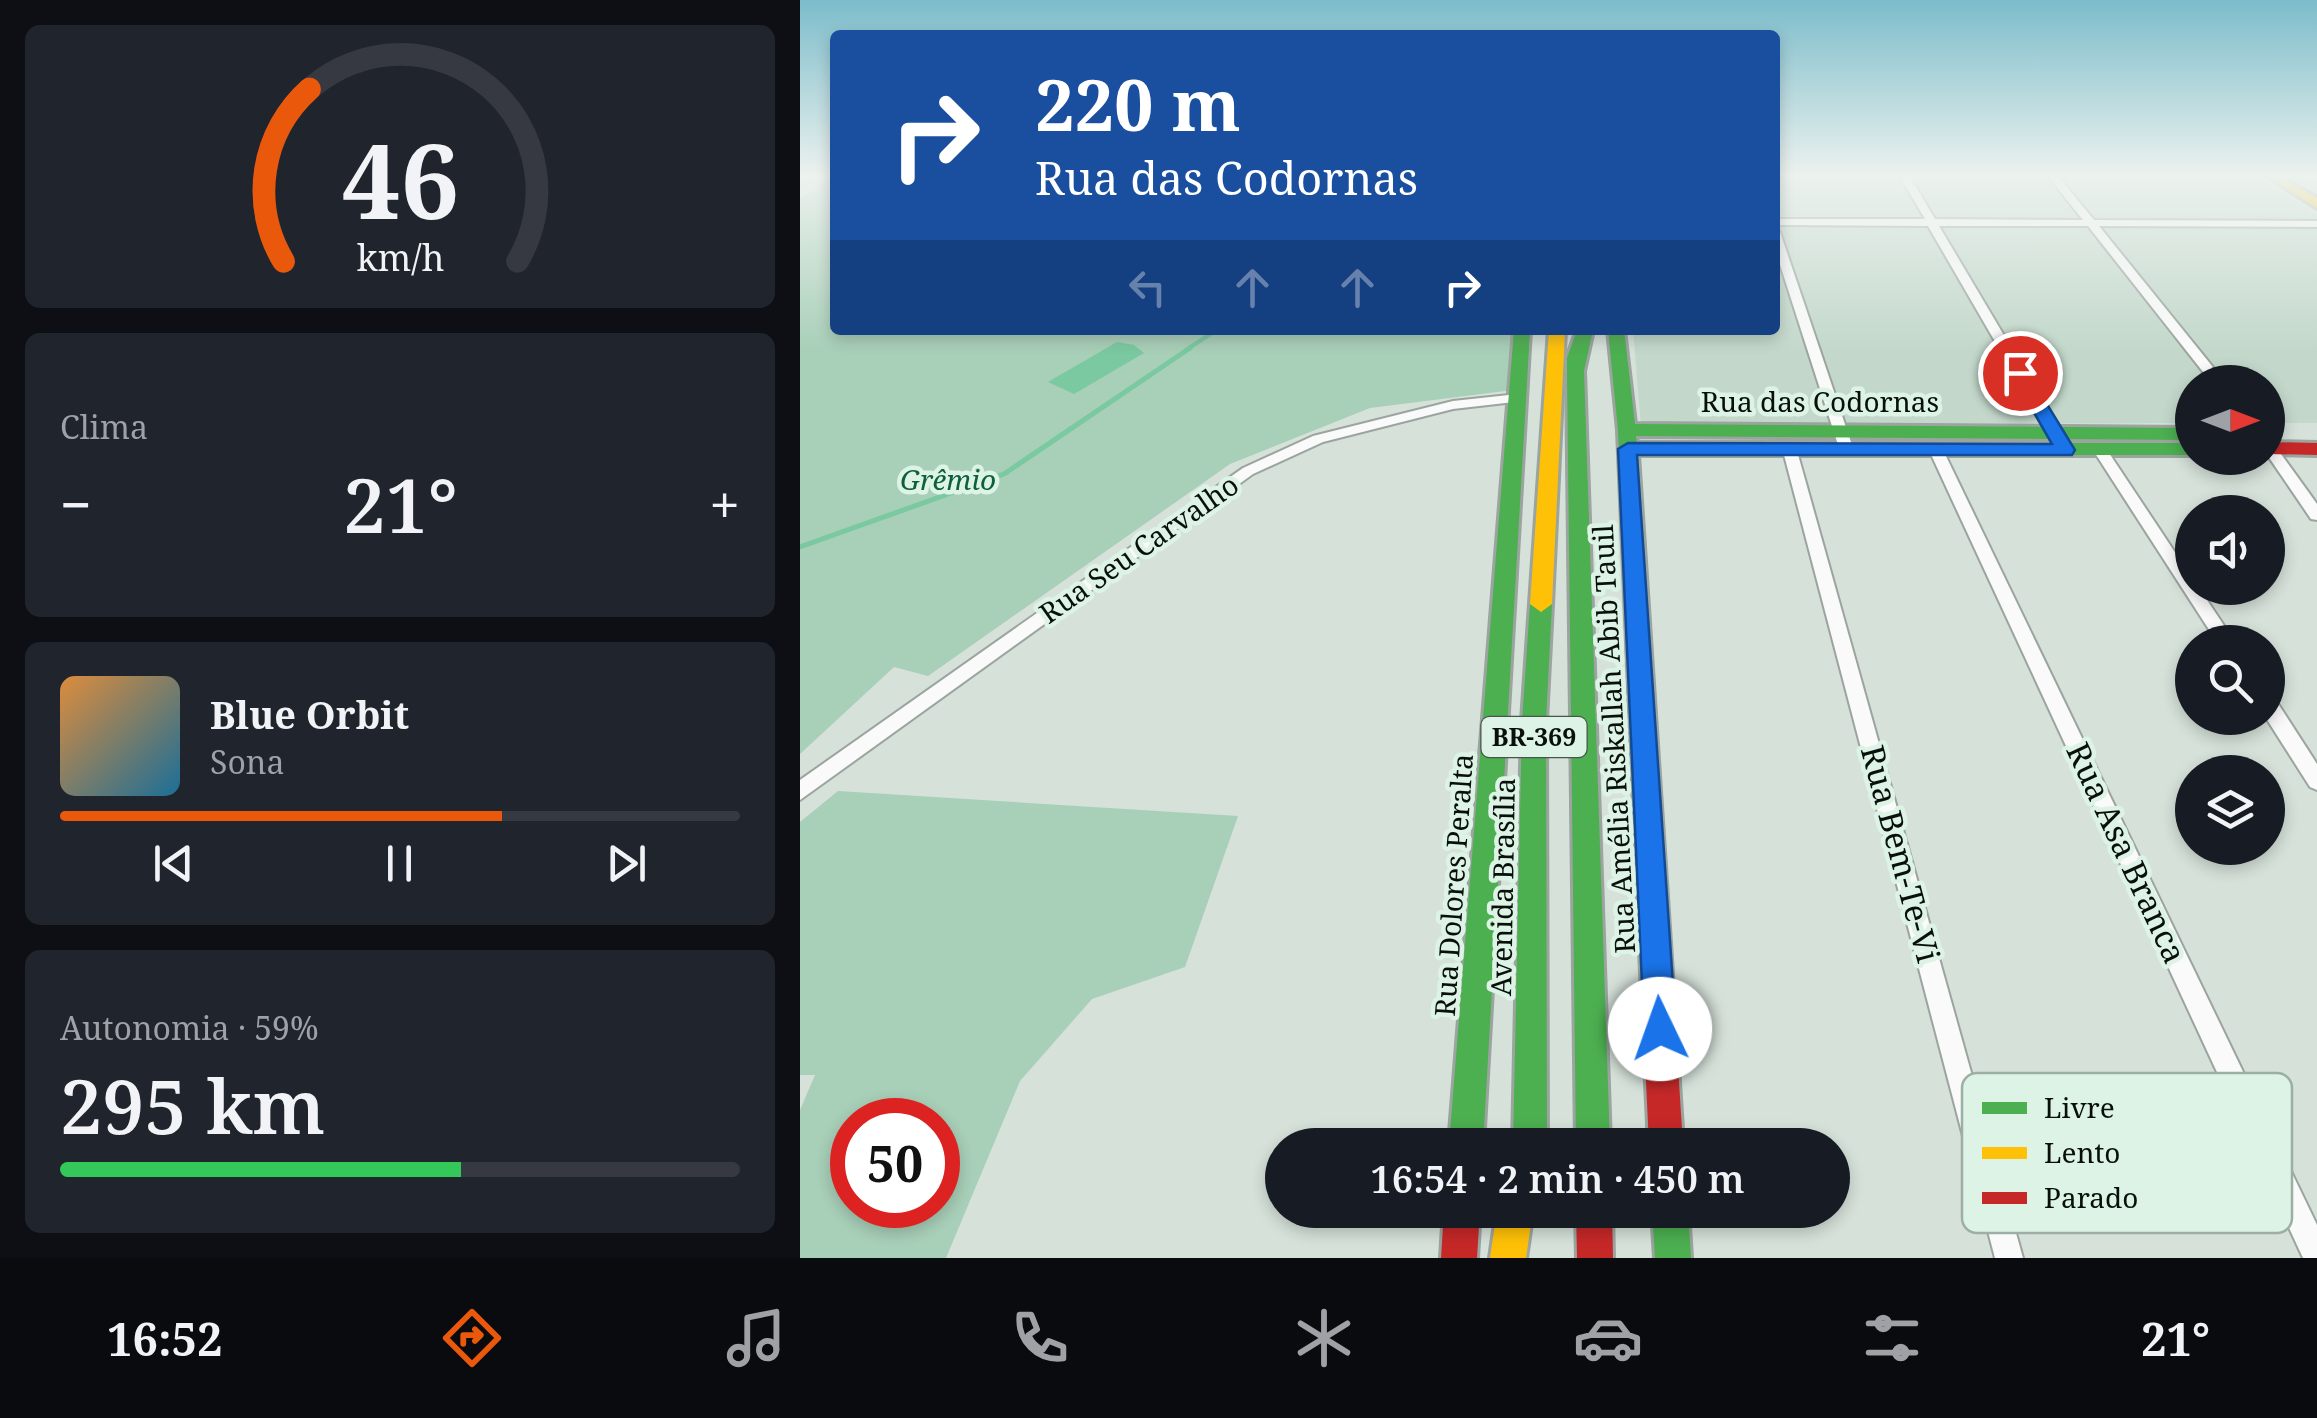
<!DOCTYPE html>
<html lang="pt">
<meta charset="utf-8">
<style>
body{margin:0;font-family:"Noto Serif",serif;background:#20242c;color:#f1f3f6;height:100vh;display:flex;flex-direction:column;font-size:38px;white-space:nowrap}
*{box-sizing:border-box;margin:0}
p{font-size:32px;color:#9ea1a6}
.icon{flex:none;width:55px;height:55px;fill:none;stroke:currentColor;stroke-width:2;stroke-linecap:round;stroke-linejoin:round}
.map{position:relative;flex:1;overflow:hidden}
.sheet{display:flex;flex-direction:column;gap:25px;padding:25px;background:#0d0f14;width:800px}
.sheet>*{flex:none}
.guide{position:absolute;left:30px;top:30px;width:950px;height:305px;border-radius:10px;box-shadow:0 5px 15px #0003;background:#1a4fa0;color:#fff;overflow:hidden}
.needle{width:65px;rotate:90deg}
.tools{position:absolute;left:1375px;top:365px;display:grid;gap:20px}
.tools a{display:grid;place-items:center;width:110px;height:110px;border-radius:50%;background:#171b24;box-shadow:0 5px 15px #0003;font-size:50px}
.speed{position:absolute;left:30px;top:1098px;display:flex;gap:20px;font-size:50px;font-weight:700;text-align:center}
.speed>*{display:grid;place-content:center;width:130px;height:130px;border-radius:50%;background:#171b24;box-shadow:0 5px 15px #0003;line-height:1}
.speed .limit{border:15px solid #d22;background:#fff;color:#111}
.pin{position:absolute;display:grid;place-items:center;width:85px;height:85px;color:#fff;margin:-42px;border:5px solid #fff;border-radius:50%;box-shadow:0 2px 10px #0007}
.me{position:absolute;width:110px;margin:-55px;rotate:357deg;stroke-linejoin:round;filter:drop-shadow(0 0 8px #0008)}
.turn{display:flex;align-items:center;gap:35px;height:210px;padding:0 40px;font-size:45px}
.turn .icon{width:130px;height:130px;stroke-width:2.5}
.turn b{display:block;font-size:70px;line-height:85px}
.lanes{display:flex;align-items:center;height:95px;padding:0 40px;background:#0003;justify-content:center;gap:50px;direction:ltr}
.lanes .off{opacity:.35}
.big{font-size:75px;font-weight:600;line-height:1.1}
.sheet .tile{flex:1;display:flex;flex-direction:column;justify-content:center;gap:15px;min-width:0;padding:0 35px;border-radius:15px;background:#20242c}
.sheet .dial{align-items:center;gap:0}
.dial svg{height:260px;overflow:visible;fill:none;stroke:#363941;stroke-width:7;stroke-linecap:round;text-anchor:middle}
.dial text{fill:#f1f3f6;stroke:none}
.song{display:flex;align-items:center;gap:30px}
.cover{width:120px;height:120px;border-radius:15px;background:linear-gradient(135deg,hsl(30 70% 55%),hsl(200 70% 35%))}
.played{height:10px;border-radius:5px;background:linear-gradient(90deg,#ea580c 65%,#363941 65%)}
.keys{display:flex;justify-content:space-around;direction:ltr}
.heat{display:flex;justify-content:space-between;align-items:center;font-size:55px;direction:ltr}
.charge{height:15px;border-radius:8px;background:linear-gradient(90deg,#34c759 59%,#363941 0)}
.trip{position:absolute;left:465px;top:1128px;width:585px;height:100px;border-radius:50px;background:#171b24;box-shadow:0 5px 15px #0003;font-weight:600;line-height:100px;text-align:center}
.tabs{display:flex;height:160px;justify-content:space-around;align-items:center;background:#090b0e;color:#9ea1a6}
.tabs .icon{width:70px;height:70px}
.tabs .current{color:#ea580c}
.tabs b{font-size:45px;color:#f1f3f6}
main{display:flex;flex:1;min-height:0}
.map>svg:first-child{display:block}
</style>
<main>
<section class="sheet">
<div class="tile dial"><svg viewBox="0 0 100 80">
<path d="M14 69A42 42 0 1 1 86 69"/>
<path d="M14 69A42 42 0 0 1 22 16" stroke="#ea580c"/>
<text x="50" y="56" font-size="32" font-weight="700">46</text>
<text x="50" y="72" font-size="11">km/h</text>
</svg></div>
<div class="tile"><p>Clima</p>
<div class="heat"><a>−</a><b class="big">21°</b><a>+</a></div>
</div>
<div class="tile">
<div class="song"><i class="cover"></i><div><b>Blue Orbit</b><p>Sona</p></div></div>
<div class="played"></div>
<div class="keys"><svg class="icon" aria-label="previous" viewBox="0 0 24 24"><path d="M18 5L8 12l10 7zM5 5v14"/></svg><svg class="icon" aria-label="pause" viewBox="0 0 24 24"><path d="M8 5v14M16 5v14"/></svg><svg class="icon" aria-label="next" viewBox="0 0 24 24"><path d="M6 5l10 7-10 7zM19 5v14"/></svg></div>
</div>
<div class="tile"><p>Autonomia · 59%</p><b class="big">295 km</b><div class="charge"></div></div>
</section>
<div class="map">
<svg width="1517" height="1258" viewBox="0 0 1517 1258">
<rect width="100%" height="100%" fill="#d5e1d9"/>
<polygon fill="#c3d8cb" points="975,175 1455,175 1517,215 1517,423 1468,423 1468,382 1392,382 1392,423 841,425 833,330 975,330"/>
<g fill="#a8cfb8" fill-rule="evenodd">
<polygon points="35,176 35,330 717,330 713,390 570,408 430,464 128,676 94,667 0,754 0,199"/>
<path d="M38,791L438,816L385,967L292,999L220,1081L146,1258H0V1110L15,1075H0V822ZM138,1120V1205H52V1120Z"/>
</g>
<polygon fill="#7ac9a0" points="317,342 334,345 344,353 274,394 248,382"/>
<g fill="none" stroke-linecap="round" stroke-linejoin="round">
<polyline stroke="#7ac9a0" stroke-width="4" points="386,350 415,331"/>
<polyline stroke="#7ac9a0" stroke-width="5" points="0,547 204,474 390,348"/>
<g stroke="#9ba49e" stroke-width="4">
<g id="street">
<polygon points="1099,175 1109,175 1135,219 1283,220 1247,175 1257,175 1294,220 1517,221 1517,227 1299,226 1425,382 1411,382 1288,226 1139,226 1272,450 1265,455 1258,450 1128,226 975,225 975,219 1125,219"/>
<polygon points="975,229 980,232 1054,451 1052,454 1047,456 1040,451 975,249"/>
<polygon points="718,394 723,395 723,401 653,409 523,442 453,474 0,800 0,780 443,468 513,436 653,401"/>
<polygon points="1468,441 1473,443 1517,504 1517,520 1511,519 1468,456"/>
<polygon points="1136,445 1143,450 1517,1225 1517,1258 1503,1258 1129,450"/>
<polygon points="1300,445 1305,447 1392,578 1392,588 1399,588 1435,642 1417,642 1293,450"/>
<polygon points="990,446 997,451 1223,1258 1195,1258 983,451"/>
<polygon points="1468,697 1475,699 1517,764 1517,790 1510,787 1466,718"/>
</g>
</g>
<g stroke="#9ba49e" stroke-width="6">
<g id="fast">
<polygon points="714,330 730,330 683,1145 649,1145"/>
<polygon points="777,330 793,330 784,371 810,1145 776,1145 767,372 767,358"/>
<polygon points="808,330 824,330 835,424 1392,428 1392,440 836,436 837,443 1392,443 1392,455 838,455 875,1019 870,1030 859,1035 848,1030 843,1019 818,430"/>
<polygon points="741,596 752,604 746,721 747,1145 713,1145 722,721 730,604"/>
<polygon points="852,1210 888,1210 891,1258 855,1258"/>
</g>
</g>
<g stroke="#9ba49e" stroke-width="6">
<g id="slow">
<polygon points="1465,175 1479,175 1517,198 1517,208"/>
<polygon points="749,330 765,330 752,604 741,612 730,604"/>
<polygon points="697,1210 733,1210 726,1258 690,1258"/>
</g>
</g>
<g stroke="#9ba49e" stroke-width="6">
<g id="jam">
<polygon points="1468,442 1517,443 1517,455 1468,454"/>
<polygon points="859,1003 870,1008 875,1019 883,1145 849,1145 843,1019 848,1008"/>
<polygon points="644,1210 680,1210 677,1258 641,1258"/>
<polygon points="776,1210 812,1210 813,1258 777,1258"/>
</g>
</g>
<use href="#street" fill="#f9faf9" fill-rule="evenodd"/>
<use href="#fast" fill="#4caf50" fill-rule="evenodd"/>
<use href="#slow" fill="#ffc107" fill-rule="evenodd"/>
<use href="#jam" fill="#c62828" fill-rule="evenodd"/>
</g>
<linearGradient id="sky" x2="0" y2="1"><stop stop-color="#7cbccb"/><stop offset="0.5" stop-color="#ecf2ee"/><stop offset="1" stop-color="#ecf2ee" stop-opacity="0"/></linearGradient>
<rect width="1517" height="351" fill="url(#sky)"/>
<polygon fill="#1a73e8" stroke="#114b97" stroke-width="2.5" points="1220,368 1228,373 1275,450 1272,455 837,455 876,1029 871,1040 860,1045 849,1040 844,1029 818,449 828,443 1252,444 1211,373"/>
<g text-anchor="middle" stroke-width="9" stroke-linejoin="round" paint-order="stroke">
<rect fill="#ddf3e5" stroke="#49544d" stroke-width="2.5" x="681.5" y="717" width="105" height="40" rx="8"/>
<g font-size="25" font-weight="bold" fill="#09100c">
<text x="734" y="746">BR-369</text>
</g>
<g font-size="28" fill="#09100c" stroke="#ddf3e5">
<text x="1020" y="412">Rua das Codornas</text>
<text transform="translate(339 549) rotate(-35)" y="10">Rua Seu Carvalho</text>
<text transform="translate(814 739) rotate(-93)" y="10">Rua Amélia Riskallah Abib Tauil</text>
<text transform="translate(654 885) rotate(-86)" y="10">Rua Dolores Peralta</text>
<text transform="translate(703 887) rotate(-89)" y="10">Avenida Brasília</text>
</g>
<g font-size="28" font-style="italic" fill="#0d603b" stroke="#ddf3e5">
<text x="148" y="490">Grêmio</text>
</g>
<g font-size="32" fill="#09100c" stroke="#ddf3e5">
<text transform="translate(1326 853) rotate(65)" y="11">Rua Asa Branca</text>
<text transform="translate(1100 854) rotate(75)" y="11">Rua Bem-Te-Vi</text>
</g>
</g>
<rect x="1162" y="1073" width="330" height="160" rx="15" fill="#ddf3e5" stroke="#9dafa4" stroke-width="2.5"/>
<rect x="1182" y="1102" width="45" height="12" fill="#4caf50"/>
<rect x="1182" y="1147" width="45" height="12" fill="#ffc107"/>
<rect x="1182" y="1192" width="45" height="12" fill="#c62828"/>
<g font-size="28" fill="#09100c">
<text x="1244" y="1118">Livre</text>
<text x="1244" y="1163">Lento</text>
<text x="1244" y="1208">Parado</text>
</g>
</svg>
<div class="tools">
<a><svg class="needle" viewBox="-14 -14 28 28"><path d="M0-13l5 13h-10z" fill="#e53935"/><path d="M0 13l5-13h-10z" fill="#9ea1a6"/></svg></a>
<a><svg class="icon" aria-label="sound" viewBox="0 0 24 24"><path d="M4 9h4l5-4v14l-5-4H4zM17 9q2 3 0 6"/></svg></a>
<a><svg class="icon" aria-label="search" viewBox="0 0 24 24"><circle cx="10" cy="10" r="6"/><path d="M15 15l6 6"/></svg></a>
<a><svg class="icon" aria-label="layers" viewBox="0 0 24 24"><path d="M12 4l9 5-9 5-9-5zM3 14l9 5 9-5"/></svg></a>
</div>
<div class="speed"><div class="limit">50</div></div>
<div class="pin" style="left:1220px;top:373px;background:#d93025"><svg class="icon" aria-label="arrive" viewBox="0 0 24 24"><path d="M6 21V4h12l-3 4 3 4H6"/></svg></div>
<svg class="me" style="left:860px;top:1029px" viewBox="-20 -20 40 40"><circle r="19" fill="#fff"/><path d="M0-13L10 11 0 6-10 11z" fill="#1a73e8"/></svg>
<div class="trip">16:54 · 2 min · 450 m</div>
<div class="guide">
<div class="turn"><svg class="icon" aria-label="right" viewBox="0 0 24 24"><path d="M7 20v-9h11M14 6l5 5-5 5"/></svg><div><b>220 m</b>Rua das Codornas</div></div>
<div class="lanes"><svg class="icon off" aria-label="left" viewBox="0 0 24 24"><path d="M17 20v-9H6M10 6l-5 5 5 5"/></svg><svg class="icon off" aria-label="ahead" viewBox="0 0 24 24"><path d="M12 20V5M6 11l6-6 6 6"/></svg><svg class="icon off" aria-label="ahead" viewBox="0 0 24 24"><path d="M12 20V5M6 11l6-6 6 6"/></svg><svg class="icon" aria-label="right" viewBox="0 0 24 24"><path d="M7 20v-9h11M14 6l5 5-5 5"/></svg></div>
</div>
</div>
</main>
<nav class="tabs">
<b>16:52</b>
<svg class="icon current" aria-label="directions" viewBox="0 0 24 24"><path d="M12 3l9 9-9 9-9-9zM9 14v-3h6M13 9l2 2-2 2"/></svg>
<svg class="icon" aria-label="music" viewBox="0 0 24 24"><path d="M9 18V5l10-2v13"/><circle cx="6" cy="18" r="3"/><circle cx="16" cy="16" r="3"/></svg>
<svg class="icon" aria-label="phone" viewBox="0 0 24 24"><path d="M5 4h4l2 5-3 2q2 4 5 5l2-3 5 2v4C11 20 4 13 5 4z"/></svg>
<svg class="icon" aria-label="climate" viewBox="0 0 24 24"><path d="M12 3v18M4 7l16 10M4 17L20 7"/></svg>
<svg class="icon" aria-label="car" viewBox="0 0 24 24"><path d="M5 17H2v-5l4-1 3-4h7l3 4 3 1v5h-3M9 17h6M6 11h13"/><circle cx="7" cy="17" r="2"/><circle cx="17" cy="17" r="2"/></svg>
<svg class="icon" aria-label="filters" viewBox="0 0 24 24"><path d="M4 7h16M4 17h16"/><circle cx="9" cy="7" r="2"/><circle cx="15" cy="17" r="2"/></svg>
<b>21°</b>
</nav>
